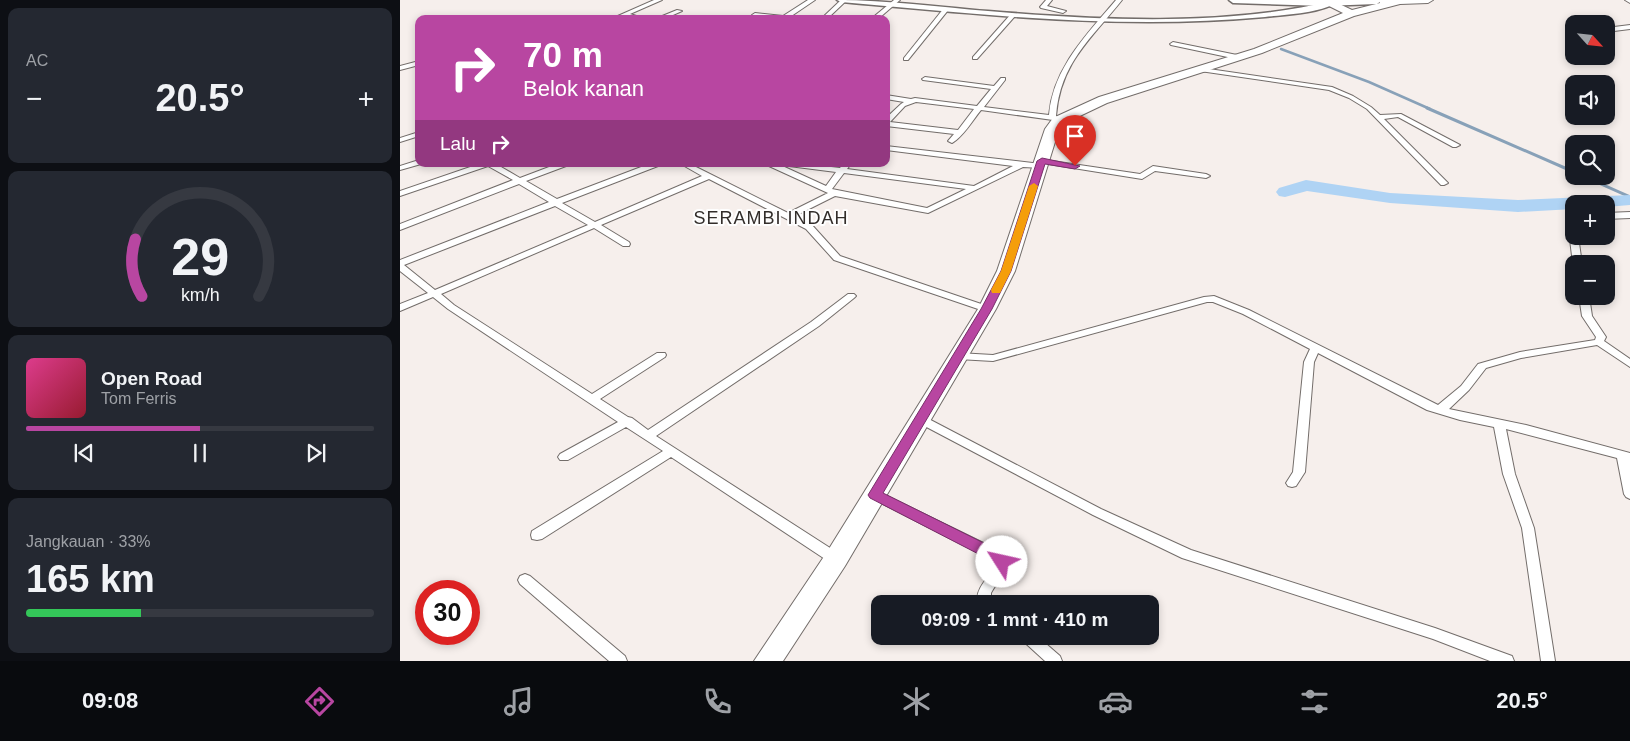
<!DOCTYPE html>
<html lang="id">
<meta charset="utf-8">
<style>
body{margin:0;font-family:Helvetica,sans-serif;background:#242831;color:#f1f3f6;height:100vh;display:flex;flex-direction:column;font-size:19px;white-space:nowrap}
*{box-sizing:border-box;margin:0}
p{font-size:16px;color:#9ea1a6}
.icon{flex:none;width:28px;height:28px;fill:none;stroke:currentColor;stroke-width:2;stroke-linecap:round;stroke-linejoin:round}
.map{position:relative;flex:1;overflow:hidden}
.sheet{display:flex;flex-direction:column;gap:8px;padding:8px;background:#0d0f14;width:400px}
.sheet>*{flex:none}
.top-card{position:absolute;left:15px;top:15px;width:475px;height:152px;border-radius:10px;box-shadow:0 2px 8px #0003;background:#b846a1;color:#fff;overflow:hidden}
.needle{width:32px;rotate:117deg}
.tools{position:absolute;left:1165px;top:15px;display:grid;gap:10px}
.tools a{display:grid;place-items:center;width:50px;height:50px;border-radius:10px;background:#171b24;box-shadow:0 2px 8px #0003;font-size:25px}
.speed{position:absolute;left:15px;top:580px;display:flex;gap:10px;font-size:25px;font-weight:700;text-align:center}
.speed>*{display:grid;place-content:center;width:65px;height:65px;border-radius:50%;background:#171b24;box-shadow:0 2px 8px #0003;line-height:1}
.speed .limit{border:8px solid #d22;background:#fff;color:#111}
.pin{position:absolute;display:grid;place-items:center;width:42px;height:42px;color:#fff;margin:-51px -21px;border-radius:50% 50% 50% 0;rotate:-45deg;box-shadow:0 0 5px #0007}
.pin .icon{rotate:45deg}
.me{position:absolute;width:55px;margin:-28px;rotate:305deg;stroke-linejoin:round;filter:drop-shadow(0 0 4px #0008)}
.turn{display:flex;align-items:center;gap:18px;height:105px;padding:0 25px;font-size:22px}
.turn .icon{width:65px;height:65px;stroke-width:2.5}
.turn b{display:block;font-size:35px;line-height:42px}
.then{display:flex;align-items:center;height:48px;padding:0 25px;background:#0003;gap:10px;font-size:19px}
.big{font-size:38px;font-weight:700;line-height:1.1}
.sheet .widget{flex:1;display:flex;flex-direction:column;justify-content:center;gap:8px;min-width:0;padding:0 18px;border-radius:10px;background:#242831}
.sheet .dial{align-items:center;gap:0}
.dial svg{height:130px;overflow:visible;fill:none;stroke:#363941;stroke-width:7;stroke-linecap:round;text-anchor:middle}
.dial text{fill:#f1f3f6;stroke:none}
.song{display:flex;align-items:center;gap:15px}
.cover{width:60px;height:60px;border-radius:8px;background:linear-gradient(135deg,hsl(330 70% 55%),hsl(350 70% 35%))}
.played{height:5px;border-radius:2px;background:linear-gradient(90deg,#b846a1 50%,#363941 50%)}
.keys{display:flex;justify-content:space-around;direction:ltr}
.heat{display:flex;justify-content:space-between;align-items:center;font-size:28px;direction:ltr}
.charge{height:8px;border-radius:4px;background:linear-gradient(90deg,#34c759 33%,#363941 0)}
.trip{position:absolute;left:471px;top:595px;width:288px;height:50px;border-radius:10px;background:#171b24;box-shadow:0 2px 8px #0003;font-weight:700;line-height:50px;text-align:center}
.dock{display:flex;height:80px;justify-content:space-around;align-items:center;background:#090b0e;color:#9ea1a6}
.dock .icon{width:35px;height:35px}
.dock .current{color:#b846a1}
.dock b{font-size:22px;color:#f1f3f6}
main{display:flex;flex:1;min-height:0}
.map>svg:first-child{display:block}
</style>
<main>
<section class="sheet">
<div class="widget"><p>AC</p>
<div class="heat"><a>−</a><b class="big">20.5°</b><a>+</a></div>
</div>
<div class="widget dial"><svg viewBox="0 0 100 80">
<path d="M14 69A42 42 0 1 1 86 69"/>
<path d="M14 69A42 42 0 0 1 10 34" stroke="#b846a1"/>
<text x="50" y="56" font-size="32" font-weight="700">29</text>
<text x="50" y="72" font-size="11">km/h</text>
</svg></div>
<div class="widget">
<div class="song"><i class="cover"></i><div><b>Open Road</b><p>Tom Ferris</p></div></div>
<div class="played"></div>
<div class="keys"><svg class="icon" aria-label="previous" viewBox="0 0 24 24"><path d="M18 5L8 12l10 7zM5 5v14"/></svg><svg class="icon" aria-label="pause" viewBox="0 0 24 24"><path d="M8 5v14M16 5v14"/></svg><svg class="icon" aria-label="next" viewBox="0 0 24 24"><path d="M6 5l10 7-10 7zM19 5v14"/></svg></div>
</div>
<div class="widget"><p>Jangkauan · 33%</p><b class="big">165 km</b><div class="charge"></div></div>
</section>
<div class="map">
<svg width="1230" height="661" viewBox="0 0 1230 661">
<rect width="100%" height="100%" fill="#f6efec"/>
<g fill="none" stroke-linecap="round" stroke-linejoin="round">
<polyline stroke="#88a1b8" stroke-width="2.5" points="881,49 969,82 1030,109"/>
<g stroke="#88a1b8" stroke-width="3">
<polyline points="1027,108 1174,172"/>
<polyline points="1183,176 1230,197"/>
</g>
<polygon fill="#afd3f4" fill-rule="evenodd" points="906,180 990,193 1118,200 1230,195 1230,205 1206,207 1206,204 1174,204 1174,209 1118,212 990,203 907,191 885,197 879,196 876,192 879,188"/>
<g stroke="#736d6a" stroke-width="2">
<g id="street">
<polygon points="254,0 262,0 230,14 246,19 225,16 219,19 211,19"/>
<polygon points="408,0 415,0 387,19 355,17 352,15 355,13 383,16"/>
<polygon points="441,0 447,0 427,19 421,19"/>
<polygon points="494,0 500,0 478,19 471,19"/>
<polygon points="646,0 652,0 647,6 666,11 663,13 641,8 640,7"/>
<path d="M716,0H722C691,39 660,63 656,116L660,119V121L581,110C572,121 563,137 552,143L548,141L554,134L486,126V118L501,104L504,102L486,99V95L511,99L515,98L577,106L591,89L523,80L522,79L525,77L594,86L601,78H605V80L584,107L649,115C653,68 687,34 716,0ZM516,102L574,109L558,130L490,122L505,106Z"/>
<polygon points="1225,0 1230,0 1230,3"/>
<polygon points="544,8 549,9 508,60 504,60 504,58"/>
<polygon points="277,10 282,11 264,19 255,19"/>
<polygon points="611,14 616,15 577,59 573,59 573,57"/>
<polygon points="1230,25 1230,29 1206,32 1206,28"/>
<polygon points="773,42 837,55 840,57 837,59 771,45 770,44"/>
<polygon points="19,61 19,65 0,70 0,66"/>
<polygon points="802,68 932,87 953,96 971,107 980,115 1001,114 1060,145 1056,147 1053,147 998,117 984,119 1048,183 1044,185 1041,185 967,109 949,98 929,90 800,71 800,69"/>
<polygon points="19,132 19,136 0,142 0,138"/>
<path d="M486,146L641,164L645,166L641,168L623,167L528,213L435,196L395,216L412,225L440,256L590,307L592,309L590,311H584L434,260L406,229L309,179L201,225L229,242L230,244L229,246H223L194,228L41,294L54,305L192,394L257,353H265L266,355L265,357L200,399L228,417L232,418L248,430L411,322L448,294H454L456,296L454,298L419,326L256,436L441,555L443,559L441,563L436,564L431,563L271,457L142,539L137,540L132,539L131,535L132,531L263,451L226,427L168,460H160L158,457L160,454L218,422L48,309L33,297L0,311V304L28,293L0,271V260L149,202L119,184L0,230V224L113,180L88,166L0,196V191L79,164H96L120,178L157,164H167L166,166L126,181L157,199L249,164H259L258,166L162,203L195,222L302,176L281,164H290L388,213L428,193L369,166L368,164H378L426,186L436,172L389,166L385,164H405L440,168L443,164H451L447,169L574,186L613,166L486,150ZM444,173L566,189L527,208L432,189ZM155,206L188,225L35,290L4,265Z"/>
<polygon points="639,159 740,174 753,166 806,174 810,176 806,178 755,171 742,179 642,163 638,161"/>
<polygon points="19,160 19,164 21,164 0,170 0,166"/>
<polygon points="1230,212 1230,218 1206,219 1206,213"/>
<polygon points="1171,219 1174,219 1174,236 1178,236 1182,264 1173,264 1168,223"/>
<polygon points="814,296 849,310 1038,405 1061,386 1078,364 1120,352 1195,340 1196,337 1182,316 1179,296 1189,296 1192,316 1206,337 1204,341 1230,359 1230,367 1197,345 1121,358 1086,368 1069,390 1049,409 1126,425 1230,453 1230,499 1226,497 1224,494 1217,458 1106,429 1115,474 1134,528 1155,661 1141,661 1122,528 1103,474 1094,427 1060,420 1027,410 918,353 914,362 905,472 896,486 892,487 888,486 886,483 893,472 904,362 910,349 843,314 813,302 807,302 593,361 558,359 553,356 558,353 593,355 804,297"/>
<polygon points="521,415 701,509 791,550 1035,628 1112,656 1114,661 1090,661 1033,639 782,558 693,515 517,422 515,419 517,416"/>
<path d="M475,490L606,554C613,569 597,581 591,593V597L596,604H580L577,599C578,584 593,575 595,561L471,498L469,495L471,492Z"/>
<polygon points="125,574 130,576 225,656 227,661 209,661 120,584 118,580 120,576"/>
<polygon points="620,636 637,636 660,656 662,661 645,661 622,640"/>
</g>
</g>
<g stroke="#736d6a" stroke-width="3">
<path id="secondary" d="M437,0C488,0 538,7 588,11C695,20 826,27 931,1L935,3C921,13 883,15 865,17C723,30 583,15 441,2Z"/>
</g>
<g stroke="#736d6a" stroke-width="3">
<polygon id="primary" points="829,0 981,0 981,1 977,4 923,6 833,3"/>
</g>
<g stroke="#736d6a" stroke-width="2">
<polygon id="highway" points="931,0 952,10 980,3 979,0 1033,0 1028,3 1000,4 954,16 862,53 707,103 663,124 659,129 615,271 596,309 445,566 383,661 354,661 427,552 578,309 597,271 645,129 653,118 699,97 854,49 943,13 927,5 927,1"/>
</g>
<use href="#street" fill="#fff" fill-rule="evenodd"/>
<use href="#secondary" fill="#fff" fill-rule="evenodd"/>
<use href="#primary" fill="#fff" fill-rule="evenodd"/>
<use href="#highway" fill="#fff" fill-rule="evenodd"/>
</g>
<polygon fill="#b846a1" stroke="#782e69" points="642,158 680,166 675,169 645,164 611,271 592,309 483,493 606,554 610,562 608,567 602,568 597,567 594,562 470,498 468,495 581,309 601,271 637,161"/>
<polygon fill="#f59e0b" points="634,183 638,186 611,271 600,293 592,293 591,290 601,271 629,186"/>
<g text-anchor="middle" stroke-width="4" stroke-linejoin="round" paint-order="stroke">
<g font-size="18" letter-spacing="1" fill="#322d2a" stroke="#fefefe">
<text x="371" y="224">SERAMBI INDAH</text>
</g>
</g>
</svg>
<div class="tools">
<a><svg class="needle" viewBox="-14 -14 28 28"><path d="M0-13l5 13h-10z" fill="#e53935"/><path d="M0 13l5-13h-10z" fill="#9ea1a6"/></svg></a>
<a><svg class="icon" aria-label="sound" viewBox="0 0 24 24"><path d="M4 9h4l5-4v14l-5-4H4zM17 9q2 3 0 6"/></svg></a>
<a><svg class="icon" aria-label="search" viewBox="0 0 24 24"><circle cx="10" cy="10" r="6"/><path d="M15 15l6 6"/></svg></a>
<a>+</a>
<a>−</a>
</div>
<div class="speed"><div class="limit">30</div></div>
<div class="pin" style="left:675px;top:166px;background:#d93025"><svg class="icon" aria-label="arrive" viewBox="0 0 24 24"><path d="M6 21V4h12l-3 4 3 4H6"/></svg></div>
<svg class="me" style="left:602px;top:562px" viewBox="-20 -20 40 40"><circle r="19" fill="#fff"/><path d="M0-13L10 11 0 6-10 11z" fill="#b846a1"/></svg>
<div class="trip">09:09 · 1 mnt · 410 m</div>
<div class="top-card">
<div class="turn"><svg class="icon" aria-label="right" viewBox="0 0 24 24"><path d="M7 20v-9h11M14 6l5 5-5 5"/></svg><div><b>70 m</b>Belok kanan</div></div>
<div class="then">Lalu<svg class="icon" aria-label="right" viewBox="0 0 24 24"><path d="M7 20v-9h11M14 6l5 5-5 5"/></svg></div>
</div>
</div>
</main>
<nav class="dock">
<b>09:08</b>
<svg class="icon current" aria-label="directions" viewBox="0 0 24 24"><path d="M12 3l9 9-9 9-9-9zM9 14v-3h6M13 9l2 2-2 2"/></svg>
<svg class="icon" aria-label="music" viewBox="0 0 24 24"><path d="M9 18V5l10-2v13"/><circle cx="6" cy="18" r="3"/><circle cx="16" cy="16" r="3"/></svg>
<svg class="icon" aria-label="phone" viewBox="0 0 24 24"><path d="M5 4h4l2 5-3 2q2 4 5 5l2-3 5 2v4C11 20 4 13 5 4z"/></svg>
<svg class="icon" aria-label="climate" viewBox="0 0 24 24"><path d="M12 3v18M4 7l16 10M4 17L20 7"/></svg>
<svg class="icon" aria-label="car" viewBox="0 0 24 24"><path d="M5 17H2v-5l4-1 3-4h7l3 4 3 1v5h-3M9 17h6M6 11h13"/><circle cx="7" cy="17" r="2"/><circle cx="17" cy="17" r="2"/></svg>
<svg class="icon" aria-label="filters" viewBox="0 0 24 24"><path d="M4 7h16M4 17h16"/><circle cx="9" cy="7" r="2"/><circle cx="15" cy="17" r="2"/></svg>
<b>20.5°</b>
</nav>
